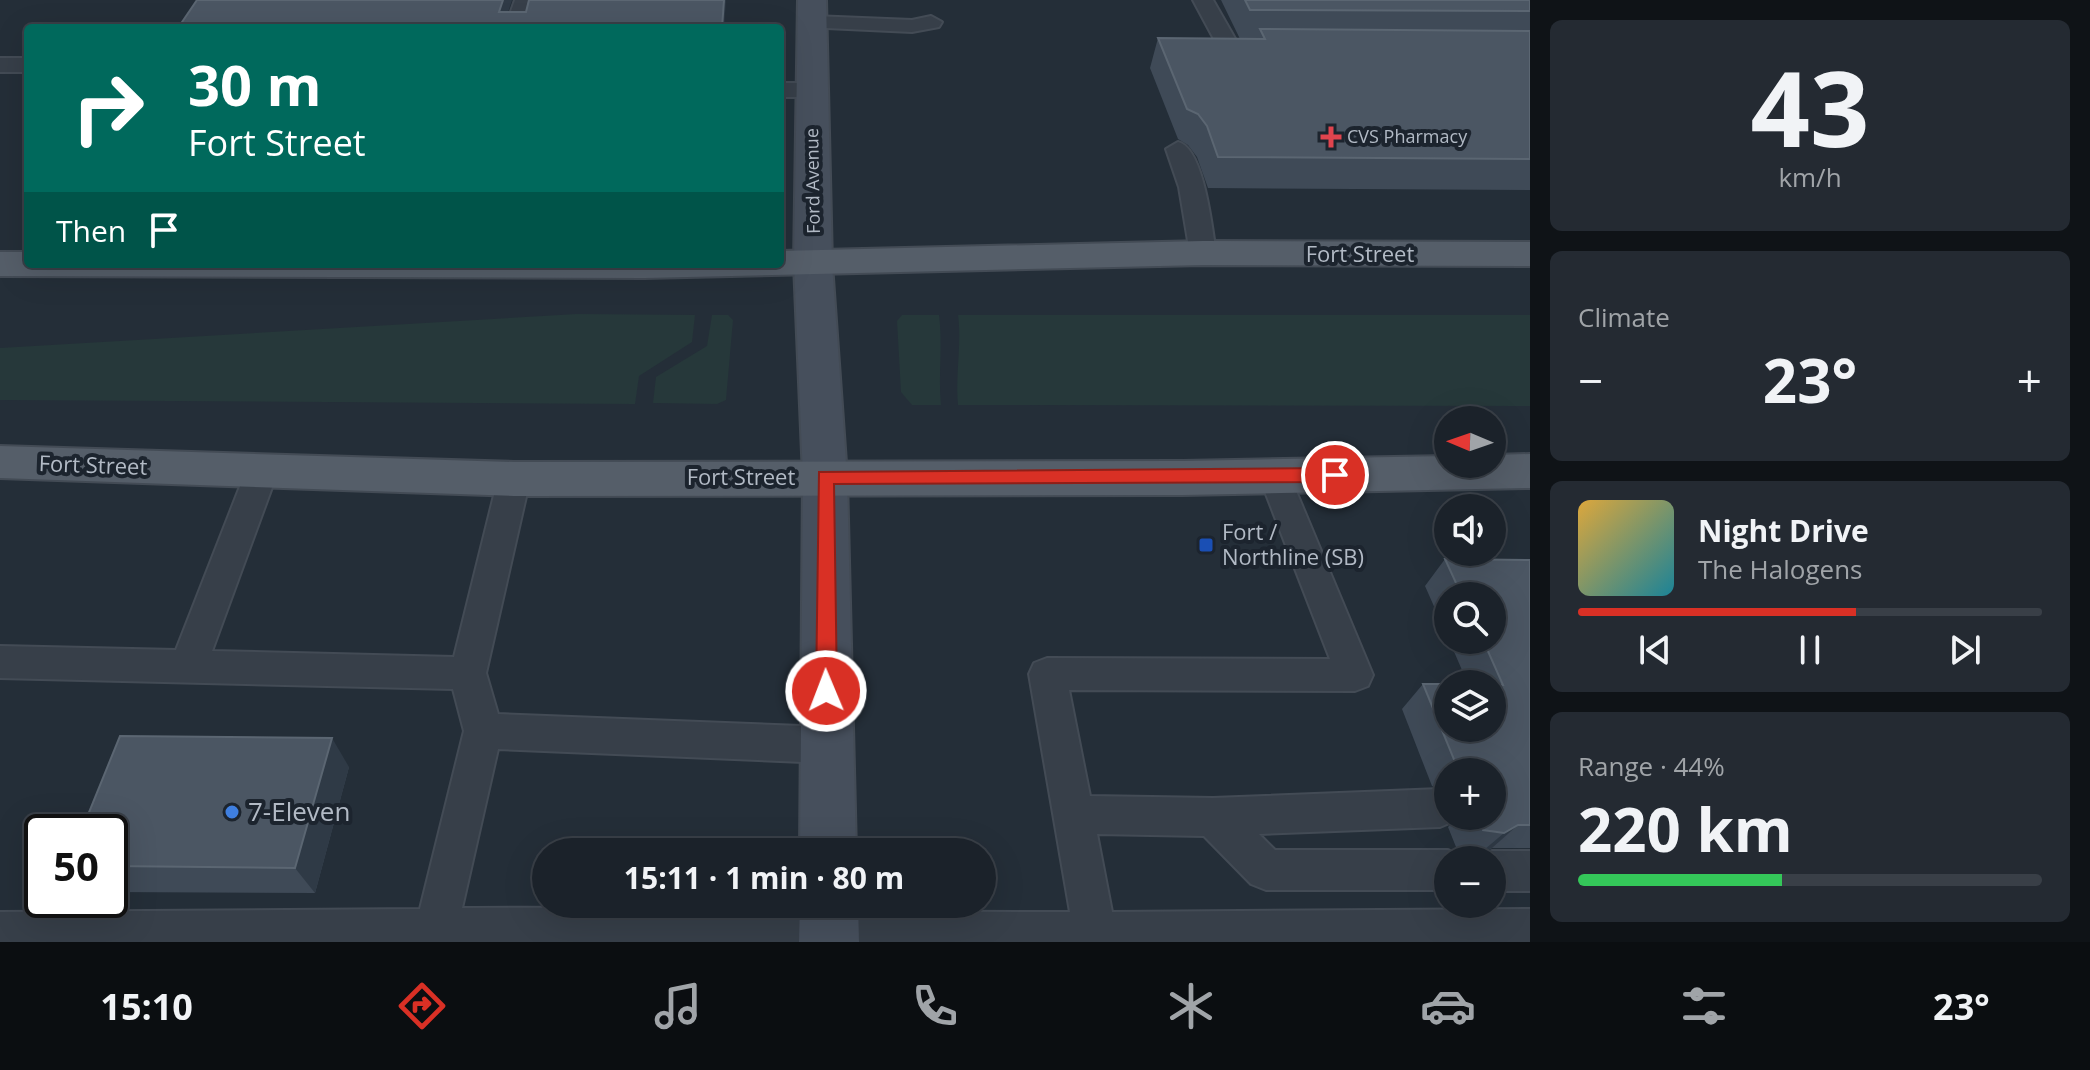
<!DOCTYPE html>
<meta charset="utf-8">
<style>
body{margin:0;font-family:"Open Sans",sans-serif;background:#242a32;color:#f1f3f6;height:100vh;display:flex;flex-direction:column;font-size:30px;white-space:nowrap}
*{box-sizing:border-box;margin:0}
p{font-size:26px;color:#a0a4a8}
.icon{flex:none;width:44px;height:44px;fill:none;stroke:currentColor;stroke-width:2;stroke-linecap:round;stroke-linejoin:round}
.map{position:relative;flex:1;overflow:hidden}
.drawer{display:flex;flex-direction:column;gap:20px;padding:20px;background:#0f1317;width:560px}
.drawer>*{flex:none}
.top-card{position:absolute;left:24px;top:24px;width:760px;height:244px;border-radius:8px;box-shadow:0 8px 32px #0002,0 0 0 2px #393f47;background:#00695c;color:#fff;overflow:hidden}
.needle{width:52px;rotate:272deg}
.buttons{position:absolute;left:1434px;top:406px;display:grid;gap:16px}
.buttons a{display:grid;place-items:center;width:72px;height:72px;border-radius:50%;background:#1b222a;box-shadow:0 8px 32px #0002,0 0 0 2px #393f47;font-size:40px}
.speed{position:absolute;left:24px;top:814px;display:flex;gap:16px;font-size:40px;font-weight:700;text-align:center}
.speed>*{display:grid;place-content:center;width:104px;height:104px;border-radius:50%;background:#1b222a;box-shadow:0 8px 32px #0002,0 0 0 2px #393f47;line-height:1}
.speed .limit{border:4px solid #111;border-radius:12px;background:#fff;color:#111}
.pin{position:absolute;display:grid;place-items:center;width:68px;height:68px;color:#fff;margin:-34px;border:4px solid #fff;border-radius:50%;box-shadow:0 2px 8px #0007}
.me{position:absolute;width:88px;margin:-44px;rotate:359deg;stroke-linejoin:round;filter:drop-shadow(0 0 6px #0008)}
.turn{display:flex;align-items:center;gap:28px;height:168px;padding:0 32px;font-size:36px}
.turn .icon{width:104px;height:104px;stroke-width:2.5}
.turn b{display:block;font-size:56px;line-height:68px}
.then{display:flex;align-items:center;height:76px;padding:0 32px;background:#0003;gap:16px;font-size:30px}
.big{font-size:60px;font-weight:700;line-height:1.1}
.drawer .tile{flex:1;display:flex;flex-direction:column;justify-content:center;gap:12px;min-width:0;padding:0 28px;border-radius:12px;background:#242a32}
.drawer .dial{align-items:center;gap:0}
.dial b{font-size:104px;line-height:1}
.song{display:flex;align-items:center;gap:24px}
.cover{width:96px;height:96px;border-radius:12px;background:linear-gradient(135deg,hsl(40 70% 55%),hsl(190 70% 35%))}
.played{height:8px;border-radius:4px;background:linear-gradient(90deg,#d93025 60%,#393f47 60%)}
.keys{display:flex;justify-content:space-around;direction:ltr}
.heat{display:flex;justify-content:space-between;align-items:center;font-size:44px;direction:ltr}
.charge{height:12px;border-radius:6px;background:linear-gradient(90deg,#34c759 44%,#393f47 0)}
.trip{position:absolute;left:532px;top:838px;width:464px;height:80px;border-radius:40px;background:#1b222a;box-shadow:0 8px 32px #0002,0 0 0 2px #393f47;font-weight:700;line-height:80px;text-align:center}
.tab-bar{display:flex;height:128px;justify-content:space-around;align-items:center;background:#0b0e11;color:#a0a4a8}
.tab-bar .icon{width:56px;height:56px}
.tab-bar .current{color:#d93025}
.tab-bar b{font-size:36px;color:#f1f3f6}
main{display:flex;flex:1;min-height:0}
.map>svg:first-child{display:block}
</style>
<main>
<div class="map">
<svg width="1530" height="942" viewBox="0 0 1530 942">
<rect width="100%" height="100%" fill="#242e38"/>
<g fill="#26383a">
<polygon points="577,314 695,315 692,342 639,376 635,404 0,400 0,348"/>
<polygon points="712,315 728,315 733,320 726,400 717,404 653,403 656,377 707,346"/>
<path d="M902,315H939C943,345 938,374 941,405H912L901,392L897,321Z"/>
<path d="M958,315H1530V406L958,405C955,374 962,345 958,315Z"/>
</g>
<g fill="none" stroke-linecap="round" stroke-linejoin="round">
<g stroke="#434b55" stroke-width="4">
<g id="service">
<polygon points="515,0 535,0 527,28 505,28"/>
<polygon points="1193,0 1213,0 1237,42 1263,42 1274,49 1263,56 1222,54"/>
<polygon points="813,16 912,20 931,16 942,22 939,27 912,32 805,27 802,22 805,17"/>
<rect x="0" y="58" width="28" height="14"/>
<polygon points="780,83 812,83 823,90 812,97 780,97"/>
<path d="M1178,142C1204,148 1212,228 1216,253L1212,259H1194L1190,253L1179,187L1166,149Z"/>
<path d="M262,459L273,462L278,471L212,651L454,657L498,479L503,470L514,467L525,470L530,479L486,673L498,714L827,727L841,733L846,745L841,757L827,763L498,749L462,908C665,906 867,913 1070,912L1029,674L1034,663L1047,658L1330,659L1259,476L1264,467L1275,464L1286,467L1373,675L1368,686L1355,691L1069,690L1090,796L1213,798L1440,789L1448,792V816H1457L1454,821L1440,827L1259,834L1275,850H1448L1465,860H1448V890H1266L1251,884L1204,836L1097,834L1112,912L1530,909V942H0V912L420,909L464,731L453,689L0,678V646L176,650L246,471L251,462Z"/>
<polygon points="1492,851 1530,851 1530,891 1492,891 1492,860 1476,860"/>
</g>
</g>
<g stroke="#434b55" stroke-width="4">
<g id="secondary">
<polygon points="798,0 826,0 832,264 847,477 856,852 800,852 803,477 794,264"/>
<polygon points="800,904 858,904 859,942 799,942"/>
</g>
</g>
<g stroke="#434b55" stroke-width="4">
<g id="primary">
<polygon points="1203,241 1530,242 1530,266 1203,265 644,278 0,276 0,252 28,252 28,264 780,264 780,251"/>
<polygon points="0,446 514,462 1183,461 1448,456 1448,464 1492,464 1492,455 1530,454 1530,488 1183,495 514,496 0,478"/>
</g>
</g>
<use href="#service" fill="#373f49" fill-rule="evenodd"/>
<use href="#secondary" fill="#464f5c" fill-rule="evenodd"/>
<use href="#primary" fill="#555e69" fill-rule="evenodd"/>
</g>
<g fill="#3f4a57">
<polygon points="1221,0 1530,0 1530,190 1208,188 1197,157 1188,145 1178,139 1150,68 1158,38 1240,39"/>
<polygon points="1445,559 1530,560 1530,848 1492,848 1478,855 1458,852 1448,827 1459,816 1492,816 1492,772 1448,772 1448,790 1432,786 1402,709 1423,684 1468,684 1449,640 1492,640 1492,596 1448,596 1448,638 1425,586"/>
<polygon points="349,767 315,893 110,892 110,832"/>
</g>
<g fill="#2f3a46">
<polygon points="503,0 512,0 503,28 499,12"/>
<polygon points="724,0 726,0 724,28 722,28"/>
<polygon points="332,738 349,767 315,893 295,868"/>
<polygon points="1518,825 1492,848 1478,855 1504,833"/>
</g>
<g fill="#4b5663" stroke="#5b6672" stroke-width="2">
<polygon points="197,0 503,0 499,12 526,12 529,0 724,0 722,28 178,28"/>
<polygon points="1245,0 1530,0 1530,11 1250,10"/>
<polygon points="1260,29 1530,31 1530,159 1218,157 1207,126 1198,114 1187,109 1158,38 1265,39"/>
<polygon points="1445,559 1530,560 1530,825 1518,825 1504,833 1483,830 1477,816 1492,816 1492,772 1474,772 1474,766 1455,762 1423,684 1448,684 1448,728 1492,728 1492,685 1503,685 1483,640 1492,640 1492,596 1462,596"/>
<polygon points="120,736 332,738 295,868 110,866 110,832 81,832"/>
</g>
<polygon fill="#d93025" stroke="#8d1f18" stroke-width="2" points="1335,468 1344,475 1335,482 834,484 837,691 834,697 819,697 816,691 819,472"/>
<path fill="#e0444e" stroke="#1c242e" stroke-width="3" d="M1327 125h8v8h8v8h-8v8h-8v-8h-8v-8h8z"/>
<rect fill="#1a4fb4" stroke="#1c242e" stroke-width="3" x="1198" y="537" width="16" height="16" rx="4"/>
<circle fill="#3f7fe0" stroke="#1c242e" stroke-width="3" cx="232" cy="812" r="8"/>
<g text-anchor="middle" stroke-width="8" stroke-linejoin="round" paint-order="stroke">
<g font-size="18" fill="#b2bac5" stroke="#1c242e" text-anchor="start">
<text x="1347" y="143">CVS Pharmacy</text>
</g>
<g font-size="18" fill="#b2bac5" stroke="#1c242e">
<text transform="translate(813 181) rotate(-91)" y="6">Ford Avenue</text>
</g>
<g font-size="22" fill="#b2bac5" stroke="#1c242e">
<text x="1360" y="262">Fort Street</text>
<text transform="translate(93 465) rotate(2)" y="8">Fort Street</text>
<text x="741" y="485">Fort Street</text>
</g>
<g font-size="22" fill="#b2bac5" stroke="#1c242e" text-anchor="start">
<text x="1222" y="540">Fort /<tspan x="1222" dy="25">Northline (SB)</tspan></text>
</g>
<g font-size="26" fill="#b2bac5" stroke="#1c242e" text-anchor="start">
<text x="248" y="821">7-Eleven</text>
</g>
</g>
</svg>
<div class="buttons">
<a><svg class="needle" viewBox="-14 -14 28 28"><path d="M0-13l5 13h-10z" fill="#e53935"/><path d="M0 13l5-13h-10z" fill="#a0a4a8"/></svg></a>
<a><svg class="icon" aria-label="sound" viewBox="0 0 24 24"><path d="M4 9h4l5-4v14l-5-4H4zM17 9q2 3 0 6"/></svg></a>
<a><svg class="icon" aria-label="search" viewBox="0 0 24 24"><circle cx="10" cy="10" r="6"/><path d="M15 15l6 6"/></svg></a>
<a><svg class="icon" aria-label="layers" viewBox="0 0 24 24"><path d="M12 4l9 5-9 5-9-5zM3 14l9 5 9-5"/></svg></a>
<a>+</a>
<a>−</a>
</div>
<div class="speed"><div class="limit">50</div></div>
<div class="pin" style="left:1335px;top:475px;background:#d93025"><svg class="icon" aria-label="arrive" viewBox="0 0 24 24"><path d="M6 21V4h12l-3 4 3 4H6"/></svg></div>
<svg class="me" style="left:826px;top:691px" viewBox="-20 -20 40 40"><circle r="17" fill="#d93025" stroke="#fff" stroke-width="3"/><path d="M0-11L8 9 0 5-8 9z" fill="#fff"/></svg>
<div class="trip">15:11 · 1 min · 80 m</div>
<div class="top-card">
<div class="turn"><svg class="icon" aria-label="right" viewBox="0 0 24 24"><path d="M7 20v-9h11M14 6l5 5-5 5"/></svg><div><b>30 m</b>Fort Street</div></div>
<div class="then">Then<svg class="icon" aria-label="arrive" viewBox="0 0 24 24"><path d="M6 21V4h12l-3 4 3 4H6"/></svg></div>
</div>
</div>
<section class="drawer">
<div class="tile dial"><b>43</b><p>km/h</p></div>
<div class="tile"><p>Climate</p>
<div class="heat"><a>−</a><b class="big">23°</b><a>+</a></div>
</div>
<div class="tile">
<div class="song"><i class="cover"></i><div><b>Night Drive</b><p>The Halogens</p></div></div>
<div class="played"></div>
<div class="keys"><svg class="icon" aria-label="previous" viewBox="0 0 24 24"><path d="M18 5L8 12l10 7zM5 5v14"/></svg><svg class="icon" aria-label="pause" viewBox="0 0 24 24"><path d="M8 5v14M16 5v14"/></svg><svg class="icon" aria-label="next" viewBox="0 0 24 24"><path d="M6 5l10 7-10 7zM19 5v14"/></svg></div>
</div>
<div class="tile"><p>Range · 44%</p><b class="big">220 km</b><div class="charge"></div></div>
</section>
</main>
<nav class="tab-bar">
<b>15:10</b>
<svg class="icon current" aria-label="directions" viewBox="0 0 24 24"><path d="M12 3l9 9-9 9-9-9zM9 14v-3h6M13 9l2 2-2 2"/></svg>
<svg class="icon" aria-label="music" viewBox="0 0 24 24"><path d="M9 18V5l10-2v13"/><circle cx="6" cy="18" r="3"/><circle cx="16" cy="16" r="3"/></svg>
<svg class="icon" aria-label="phone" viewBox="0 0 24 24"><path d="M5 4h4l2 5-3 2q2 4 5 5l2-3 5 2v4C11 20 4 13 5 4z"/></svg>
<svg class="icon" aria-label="climate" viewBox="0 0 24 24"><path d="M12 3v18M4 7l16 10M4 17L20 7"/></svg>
<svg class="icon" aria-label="car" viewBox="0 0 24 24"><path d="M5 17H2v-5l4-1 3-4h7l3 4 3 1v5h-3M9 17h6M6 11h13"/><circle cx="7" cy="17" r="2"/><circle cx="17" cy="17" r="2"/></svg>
<svg class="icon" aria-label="filters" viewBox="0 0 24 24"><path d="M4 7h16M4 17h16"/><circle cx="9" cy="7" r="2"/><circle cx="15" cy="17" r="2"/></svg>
<b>23°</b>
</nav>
